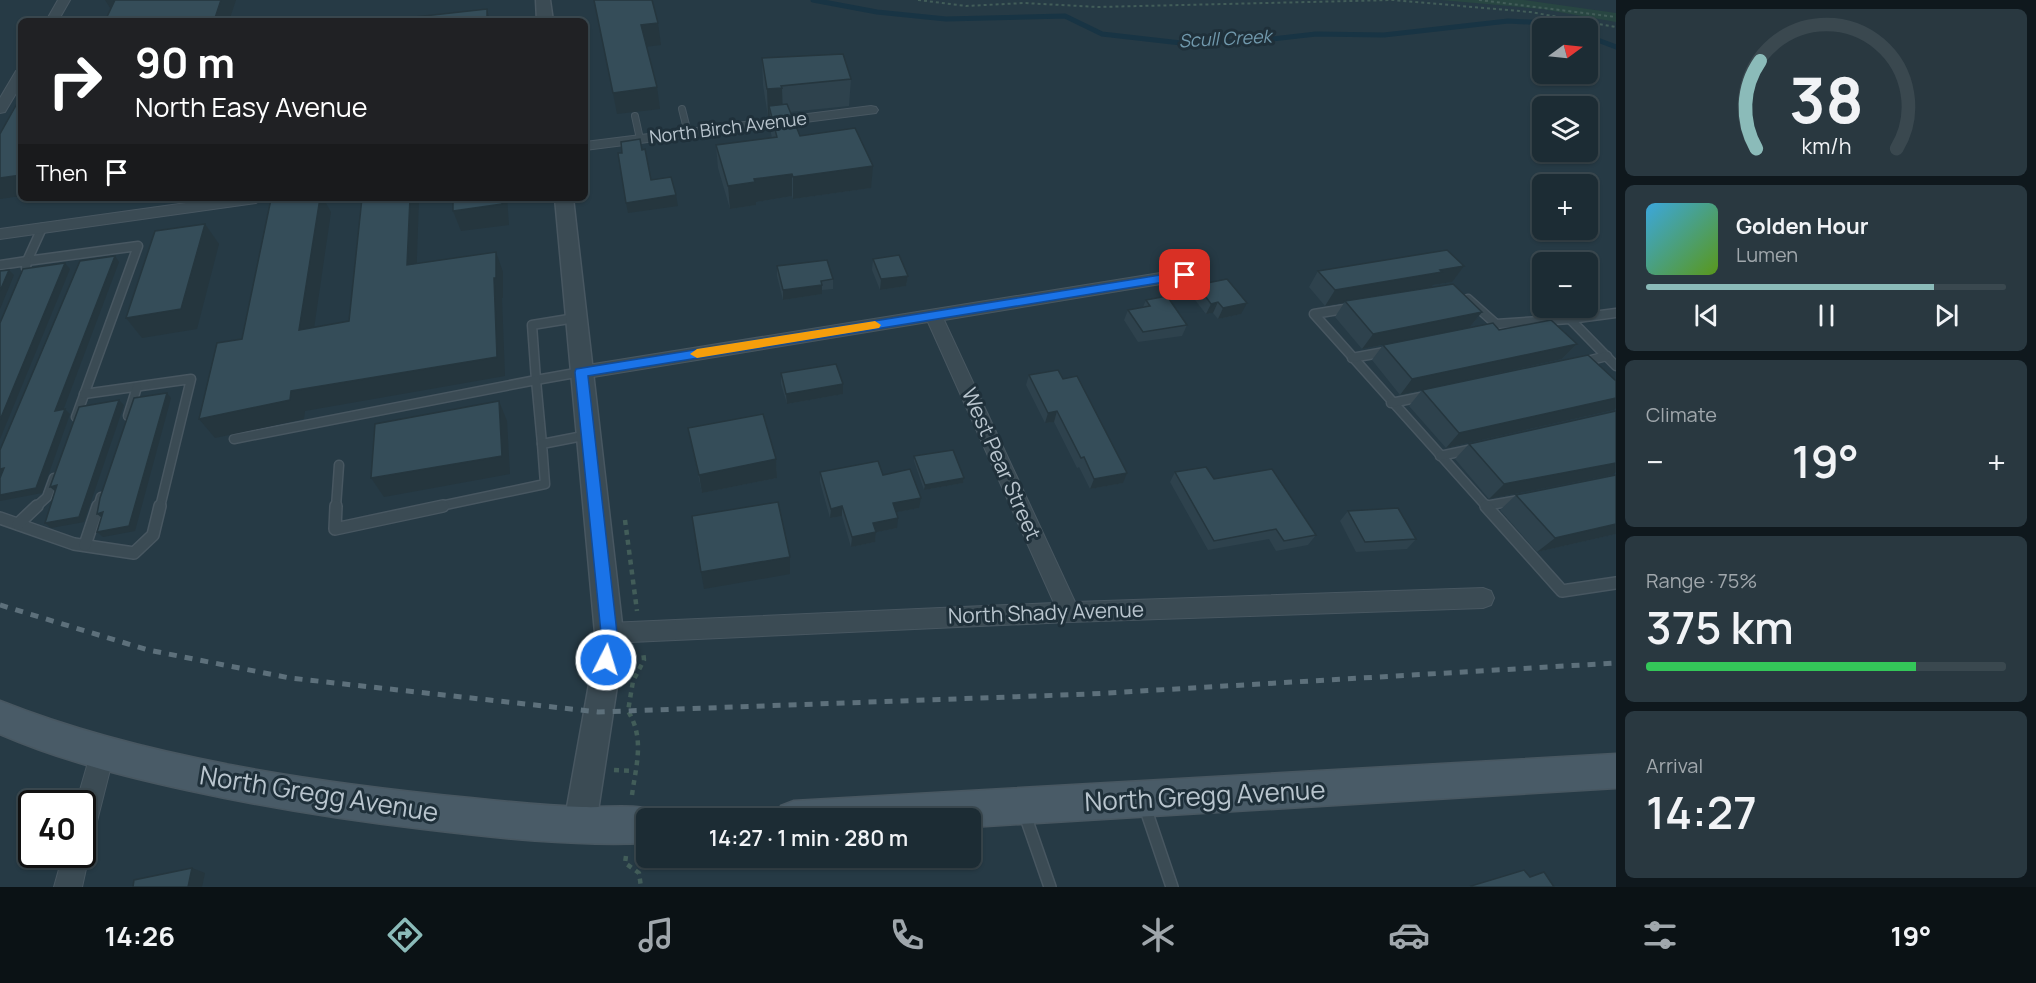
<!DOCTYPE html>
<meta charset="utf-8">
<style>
body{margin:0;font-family:Manrope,sans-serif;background:#293840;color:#f1f3f6;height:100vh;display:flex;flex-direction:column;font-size:22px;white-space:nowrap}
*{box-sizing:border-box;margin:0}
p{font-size:20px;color:#a0a7ac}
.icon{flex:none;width:33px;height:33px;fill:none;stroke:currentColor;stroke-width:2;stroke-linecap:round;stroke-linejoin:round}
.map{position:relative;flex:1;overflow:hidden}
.drawer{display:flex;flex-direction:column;gap:9px;padding:9px;background:#0f181d;width:420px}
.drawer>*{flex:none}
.banner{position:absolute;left:18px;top:18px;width:570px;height:183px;border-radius:9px;box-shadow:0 2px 4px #0004,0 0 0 2px #3a484f;background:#202124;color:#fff;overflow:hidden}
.needle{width:39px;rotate:75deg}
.tools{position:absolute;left:1532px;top:18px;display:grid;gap:12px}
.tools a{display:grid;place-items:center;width:66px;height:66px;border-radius:9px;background:#1c2c34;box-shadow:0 2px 4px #0004,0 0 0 2px #3a484f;font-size:30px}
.speed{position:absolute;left:18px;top:790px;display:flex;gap:12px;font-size:30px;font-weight:700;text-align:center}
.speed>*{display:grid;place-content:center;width:78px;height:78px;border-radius:50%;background:#1c2c34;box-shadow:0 2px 4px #0004,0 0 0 2px #3a484f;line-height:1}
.speed .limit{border:3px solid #111;border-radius:9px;background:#fff;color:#111}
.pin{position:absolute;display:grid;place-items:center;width:51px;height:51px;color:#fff;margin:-26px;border-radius:12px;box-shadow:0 3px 9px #0006}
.me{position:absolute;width:66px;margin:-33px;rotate:5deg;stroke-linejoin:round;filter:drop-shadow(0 0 4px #0008)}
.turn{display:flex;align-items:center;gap:21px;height:126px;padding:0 18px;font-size:27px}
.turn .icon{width:78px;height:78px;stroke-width:2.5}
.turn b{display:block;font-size:42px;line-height:51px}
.then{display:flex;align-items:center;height:57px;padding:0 18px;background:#0003;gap:12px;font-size:22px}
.big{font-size:45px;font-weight:600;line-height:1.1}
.drawer .widget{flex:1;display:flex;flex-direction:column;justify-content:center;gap:9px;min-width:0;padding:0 21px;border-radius:9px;background:#293840}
.drawer .dial{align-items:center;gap:0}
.dial svg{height:156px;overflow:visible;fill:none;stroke:#3a484f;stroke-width:7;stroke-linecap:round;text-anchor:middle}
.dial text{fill:#f1f3f6;stroke:none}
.song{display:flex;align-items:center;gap:18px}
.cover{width:72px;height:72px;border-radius:9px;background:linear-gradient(135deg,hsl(200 70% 55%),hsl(90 70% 35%))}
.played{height:6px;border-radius:3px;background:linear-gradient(90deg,#8bbbb9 80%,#3a484f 80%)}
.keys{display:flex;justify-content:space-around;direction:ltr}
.heat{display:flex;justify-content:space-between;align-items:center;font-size:33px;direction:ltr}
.charge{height:9px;border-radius:4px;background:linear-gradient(90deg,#34c759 75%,#3a484f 0)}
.trip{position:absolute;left:636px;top:808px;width:345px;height:60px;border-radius:9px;background:#1c2c34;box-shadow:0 2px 4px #0004,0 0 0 2px #3a484f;font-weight:600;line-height:60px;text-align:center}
.tab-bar{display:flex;height:96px;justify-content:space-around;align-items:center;background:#0b1215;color:#a0a7ac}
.tab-bar .icon{width:42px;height:42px}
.tab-bar .on{color:#8bbbb9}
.tab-bar b{font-size:27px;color:#f1f3f6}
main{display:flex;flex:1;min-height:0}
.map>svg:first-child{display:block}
</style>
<main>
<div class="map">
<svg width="1616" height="887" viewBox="0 0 1616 887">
<rect width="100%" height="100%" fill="#263a45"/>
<polygon fill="#284642" points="1441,0 1524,0 1616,13 1616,22 1542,9"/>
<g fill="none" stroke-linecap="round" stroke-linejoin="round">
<g stroke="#183444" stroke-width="5">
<polyline points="813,0 877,12 946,19 1065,16 1102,34 1181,43 1254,41 1316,34 1384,35 1508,21 1547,23 1569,28"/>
<polyline points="1587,36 1616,47"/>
</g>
<g stroke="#485761" stroke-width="8">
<g id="service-far2">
<polyline points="682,109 688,133"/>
<polyline points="635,116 640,139"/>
</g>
</g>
<g stroke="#485761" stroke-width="11">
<g id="service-far1">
<polyline points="42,228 27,261 138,246 76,417"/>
<polyline points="0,265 27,261 26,268"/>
<polyline points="1468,299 1496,324 1570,319"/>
<polyline points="1350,308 1314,314 1487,507"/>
<polyline points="1616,313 1570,319 1616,366"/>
<polyline points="575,318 532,325 536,380 581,372"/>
<polyline points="1352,358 1390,351"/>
<polyline points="1583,362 1607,356"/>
<polyline points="84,394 191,379 160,507"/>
<polyline points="1391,403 1426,396"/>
<polyline points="128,416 137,387"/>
<polyline points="234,439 536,380 542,444"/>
<polyline points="1440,456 1473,449"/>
<polyline points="1485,506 1519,500"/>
<polyline points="36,507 47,497 54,478"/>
<polyline points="98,507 101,497"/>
<polyline points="336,507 339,465"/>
<polyline points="436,507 545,484 542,444 588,435"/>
</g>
</g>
<g stroke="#485761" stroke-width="14">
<g id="service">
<polyline points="336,506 335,529 443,506"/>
<polyline points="1486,506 1562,591 1616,583"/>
<polyline points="0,518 74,544 134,553 153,535 160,506"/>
<polyline points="18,524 37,506"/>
<polyline points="85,545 98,506"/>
<polyline points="1145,807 1172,887"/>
<polyline points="1024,812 1050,887"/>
</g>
</g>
<g stroke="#485761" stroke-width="2">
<g id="minor">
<polygon points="58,0 70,0 58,21 46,21"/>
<polygon points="21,70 21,85 5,112 0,113 0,98 16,71"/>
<polygon points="871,106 876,107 878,110 876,113 585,150 585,142"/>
<polygon points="222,198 264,198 256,203 0,239 0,229"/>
<polygon points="1185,269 1191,271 1193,275 1191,279 944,320 1075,602 1483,588 1491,591 1494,598 1491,605 1483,608 1069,622 609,643 601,640 598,633 601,626 609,623 1054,603 928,322 581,379 575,377 572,372 575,367"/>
<polygon points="102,742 111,745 114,754 95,829 91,838 82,842 82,804 76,804 93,745"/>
<polygon points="82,844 89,855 82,887 54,887 63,855 82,855"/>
</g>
</g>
<g stroke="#485761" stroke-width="3">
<g id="tertiary">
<polygon points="536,0 550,0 553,21 537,21"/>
<polygon points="555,198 573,198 623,633 619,673 596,824 591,835 580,840 569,835 564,824 591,673 595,633"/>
</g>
</g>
<g stroke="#485761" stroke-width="3">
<g id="secondary">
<path d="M0,701C143,758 317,783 470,798C507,802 545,806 583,807C607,808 636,803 659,812L662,819H646V843C572,846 498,838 424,829C344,820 265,807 187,790C123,776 60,760 0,734Z"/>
<polygon points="1616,754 1616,788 970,827 970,819 776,819 781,806 794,801"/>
</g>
</g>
<g stroke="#425d59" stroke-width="2" stroke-dasharray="3 3" stroke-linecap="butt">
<polyline points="918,0 966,6 1024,3 1098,7 1393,0 1530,12 1616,27"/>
<polyline points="1479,0 1616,17"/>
</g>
<g stroke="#425d59" stroke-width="4.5" stroke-dasharray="5 5" stroke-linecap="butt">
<polyline points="625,520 637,611"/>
<polyline points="614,770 634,771"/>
<path d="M632,795C636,765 645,739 628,711L633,681L644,660L643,651"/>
<polyline points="626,856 625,863 639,873 641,887"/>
</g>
<use href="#service-far2" stroke="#3b4b54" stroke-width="6"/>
<use href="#service-far1" stroke="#3b4b54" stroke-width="8"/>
<use href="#service" stroke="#3b4b54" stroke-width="11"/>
<use href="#minor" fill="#3b4b54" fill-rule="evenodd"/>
<use href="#tertiary" fill="#3b4b54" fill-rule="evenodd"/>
<use href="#secondary" fill="#495b67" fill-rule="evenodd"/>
<polyline stroke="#5d707b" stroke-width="5" stroke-dasharray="8 8" stroke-linecap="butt" points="0,605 148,650 290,678 598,712 1090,694 1616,663"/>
</g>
<g fill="#2e424d">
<polygon points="762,58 851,79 849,106 790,112 800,136 871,188 793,199 792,196 756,202 756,205 730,209 718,168 716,145 772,138 770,129 770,117 768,117 763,85"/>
<polygon points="873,259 908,276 906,286 880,290 872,270"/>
<polygon points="777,266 833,279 833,289 822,290 822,294 783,300 777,276"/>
<polygon points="1318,271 1452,282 1433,285 1431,287 1482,312 1469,328 1499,330 1577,344 1562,359 1400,395 1372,360 1383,345 1362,349 1335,317 1344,303 1325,306 1309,287"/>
<polygon points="1197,285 1241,314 1218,319 1213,313 1206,314 1192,296"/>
<polygon points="1146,300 1187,325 1182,336 1138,342 1124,320 1128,310 1143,307"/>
<polygon points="781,373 843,384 843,394 787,404 781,384"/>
<polygon points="1029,375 1123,483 1090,489 1079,467 1077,468 1054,422 1045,423 1026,385"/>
<polygon points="1422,390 1614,410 1446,448 1409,406"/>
<polygon points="688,428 776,459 777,478 702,493"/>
<polygon points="1469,444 1612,475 1489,499 1455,459"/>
<polygon points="914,456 964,478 963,483 924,490 914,461"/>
<polygon points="820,472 883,475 919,508 896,512 897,528 876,532 875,542 851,547 842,516 830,518 820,482"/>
<polygon points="1175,472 1316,535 1308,545 1276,551 1269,539 1208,550 1170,482"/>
<polygon points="1616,475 1616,534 1537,552 1500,510 1516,495"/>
<polygon points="1348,511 1416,539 1407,549 1356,552 1340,521"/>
</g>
<g fill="#25363e">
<polygon points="105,0 125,0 112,11"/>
<polygon points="221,0 236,0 229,21 214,21"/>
<polygon points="487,9 490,21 487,21"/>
<polygon points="658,23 661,45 644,47 641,25"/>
<polygon points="657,87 660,109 617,114 613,93"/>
<polygon points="782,88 783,115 769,106 770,117 768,117 767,89"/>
<polygon points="873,166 871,188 793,199 793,177"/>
<polygon points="792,174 792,196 756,202 756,205 730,209 728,186 754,179"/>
<polygon points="21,175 21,196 0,199 0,178"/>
<polygon points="676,195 678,206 628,213 626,203"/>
<polygon points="320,198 323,198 331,212 311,349 299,330"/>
<polygon points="410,198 419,198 419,199 416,285 407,265"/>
<polygon points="502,198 507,198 509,225 461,231 453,211"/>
<polygon points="205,224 219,244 197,329 142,338 126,318"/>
<polygon points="496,252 503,272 503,298 502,298 505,376 305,411 304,419 215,438 199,419 291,391 494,278"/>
<polygon points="115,256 119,262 61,416 55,411"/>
<polygon points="65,263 70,269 0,439 0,420"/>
<polygon points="1464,266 1452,282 1433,285 1431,288 1345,301 1344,303 1325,306 1335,290"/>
<polygon points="9,270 14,275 0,309 0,291"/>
<polygon points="908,276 906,286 880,290 881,279"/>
<polygon points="822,285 822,294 783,300 783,290"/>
<polygon points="1218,302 1213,313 1206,314 1211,304"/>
<polygon points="1247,303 1241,314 1218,319 1223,308"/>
<polygon points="1482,312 1469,328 1362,349 1373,334"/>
<polygon points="1577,344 1562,359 1400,395 1412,379"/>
<polygon points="843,384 843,394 787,404 786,394"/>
<polygon points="167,393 171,398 135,531 103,537 97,532"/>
<polygon points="1616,398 1616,408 1614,410 1446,448 1459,433"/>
<polygon points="119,400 124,405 84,522 51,528 45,523"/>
<polygon points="499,401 507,421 510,474 384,497 371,478"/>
<polygon points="65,409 70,414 42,493 0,501 0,495"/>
<polygon points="1057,411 1054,422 1045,423 1048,413"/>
<polygon points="1616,458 1616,472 1612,475 1489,499 1504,484"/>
<polygon points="776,459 777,478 702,493 699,475"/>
<polygon points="4,468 10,473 0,475 0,469"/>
<polygon points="1127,473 1123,483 1090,489 1094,479"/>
<polygon points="964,478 963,483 924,490 925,485"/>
<polygon points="57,485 56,492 50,487"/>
<polygon points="921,498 919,508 892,513 893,503"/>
<polygon points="842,506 842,516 830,518 831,509"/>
<polygon points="103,512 102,518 97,514"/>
<polygon points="898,518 897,528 872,533 873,523"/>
<polygon points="1616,524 1616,534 1537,552 1555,538"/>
<polygon points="876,532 875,542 851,547 852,537"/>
<polygon points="790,557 790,574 704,589 701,572"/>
<polygon points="192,868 205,873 202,887 188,887"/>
</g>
<g fill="#354d59" stroke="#25363e" stroke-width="1.5">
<polygon points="115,0 221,0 214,21 105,21"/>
<polygon points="594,0 652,0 658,23 641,25 657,87 613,93"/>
<polygon points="487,9 487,21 396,21 397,19"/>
<polygon points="843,54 851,79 781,86 782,88 767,89 762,58"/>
<polygon points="21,99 21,175 0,178 0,134 19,100"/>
<polygon points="787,104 800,136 855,128 873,166 793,177 792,174 754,179 755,182 728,186 716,145 777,137 769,106"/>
<polygon points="640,139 642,150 645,149 651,180 671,177 676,195 626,203 618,153 622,153 621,142"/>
<polygon points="279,198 320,198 299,330 349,321 362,198 410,198 407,265 496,252 496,278 494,278 497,357 291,391 290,400 199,419 217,343 242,339 271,199"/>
<polygon points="453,198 502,198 502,204 453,211"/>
<polygon points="205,224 181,309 126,318 155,231"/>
<polygon points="1447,250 1464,266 1440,270 1442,272 1335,290 1318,271"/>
<polygon points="899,255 908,276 881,279 873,259"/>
<polygon points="115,256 55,411 65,409 36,488 0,495 0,478 4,468 0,469 0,450 80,261"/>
<polygon points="827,260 833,279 821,281 822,285 783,290 777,266"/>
<polygon points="65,263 0,420 0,323 23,269"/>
<polygon points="9,270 0,291 0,271"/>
<polygon points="1227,279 1247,303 1223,308 1218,302 1211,304 1197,285"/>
<polygon points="1453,284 1482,312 1373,334 1345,301"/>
<polygon points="1167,296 1187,325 1143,332 1128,310 1150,306 1146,300"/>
<polygon points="1551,320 1577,344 1412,379 1383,345 1493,323 1499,330"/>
<polygon points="1588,355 1616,381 1616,398 1459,433 1422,390"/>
<polygon points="836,364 843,384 786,394 781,373"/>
<polygon points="1058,370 1063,379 1077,376 1127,473 1094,479 1084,457 1081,458 1057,411 1048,413 1029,375"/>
<polygon points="167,393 129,526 97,532 103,512 97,514 100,498 134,398"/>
<polygon points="119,400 79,517 45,523 57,485 50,487 79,407"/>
<polygon points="499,401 502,456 371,478 375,424"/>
<polygon points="1616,411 1616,463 1504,484 1469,444"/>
<polygon points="763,414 776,459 699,475 688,428"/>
<polygon points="953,450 964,478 925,485 914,456"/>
<polygon points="878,461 883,475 910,469 921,498 893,503 898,518 873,523 876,532 852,537 842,506 831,509 820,472"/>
<polygon points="1206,467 1214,479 1272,469 1316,535 1284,541 1276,529 1214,541 1175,472"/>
<polygon points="1616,475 1616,524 1555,538 1516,495"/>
<polygon points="778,502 790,557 701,572 692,516"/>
<polygon points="1398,508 1416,539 1365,542 1348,511"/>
<polygon points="192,868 188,887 133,887 134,880"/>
<polygon points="1524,870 1530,877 1544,872 1554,887 1472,887 1471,886"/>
</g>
<polygon fill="#1a73e8" stroke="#114b97" stroke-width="1.5" points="1185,271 1191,275 1189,278 588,376 617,633 612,666 606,668 601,666 598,660 601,633 575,372 576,369"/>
<polygon fill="#f59e0b" points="875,321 881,325 879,328 697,358 690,354 697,349"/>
<g text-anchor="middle" stroke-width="6" stroke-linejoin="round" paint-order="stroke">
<g font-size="18" font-style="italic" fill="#7199ad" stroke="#1f303a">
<text transform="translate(1225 39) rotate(-3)" y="6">Scull Creek</text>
</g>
<g font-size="18" fill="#b9c5ce" stroke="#1f303a">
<text transform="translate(728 128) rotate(-7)" y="6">North Birch Avenue</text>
</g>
<g font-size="21" fill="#b9c5ce" stroke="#1f303a">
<text transform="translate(1001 464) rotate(66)" y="7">West Pear Street</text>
<text transform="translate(1046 613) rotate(-2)" y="7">North Shady Avenue</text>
</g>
<g font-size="26" fill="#b9c5ce" stroke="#1f303a">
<text transform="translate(319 794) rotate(9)" y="9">North Gregg Avenue</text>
<text transform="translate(1205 796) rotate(-3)" y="9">North Gregg Avenue</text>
</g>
</g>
</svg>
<div class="tools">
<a><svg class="needle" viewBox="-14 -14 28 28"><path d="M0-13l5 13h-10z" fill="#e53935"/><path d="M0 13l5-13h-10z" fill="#a0a7ac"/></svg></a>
<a><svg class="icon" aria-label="layers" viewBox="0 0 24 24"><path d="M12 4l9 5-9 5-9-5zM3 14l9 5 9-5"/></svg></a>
<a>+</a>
<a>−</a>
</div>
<div class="speed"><div class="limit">40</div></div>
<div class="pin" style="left:1185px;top:275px;background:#d93025"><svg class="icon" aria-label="arrive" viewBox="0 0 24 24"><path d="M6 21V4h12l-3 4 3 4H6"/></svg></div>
<svg class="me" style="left:606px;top:660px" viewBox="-20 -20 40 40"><circle r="17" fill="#1a73e8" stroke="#fff" stroke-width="3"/><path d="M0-11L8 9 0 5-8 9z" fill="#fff"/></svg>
<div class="trip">14:27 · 1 min · 280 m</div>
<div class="banner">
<div class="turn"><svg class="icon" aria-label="right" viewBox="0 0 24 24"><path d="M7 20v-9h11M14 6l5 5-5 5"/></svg><div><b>90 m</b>North Easy Avenue</div></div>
<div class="then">Then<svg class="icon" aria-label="arrive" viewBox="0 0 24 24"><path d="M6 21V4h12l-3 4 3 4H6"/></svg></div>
</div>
</div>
<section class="drawer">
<div class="widget dial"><svg viewBox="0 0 100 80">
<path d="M14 69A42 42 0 1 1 86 69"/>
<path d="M14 69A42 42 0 0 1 16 24" stroke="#8bbbb9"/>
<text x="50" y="56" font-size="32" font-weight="700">38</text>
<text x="50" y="72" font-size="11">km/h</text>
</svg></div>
<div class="widget">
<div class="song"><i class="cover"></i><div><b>Golden Hour</b><p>Lumen</p></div></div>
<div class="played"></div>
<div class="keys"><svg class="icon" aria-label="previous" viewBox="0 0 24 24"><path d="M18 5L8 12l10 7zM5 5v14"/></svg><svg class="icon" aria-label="pause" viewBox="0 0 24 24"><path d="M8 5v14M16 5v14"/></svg><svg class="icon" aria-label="next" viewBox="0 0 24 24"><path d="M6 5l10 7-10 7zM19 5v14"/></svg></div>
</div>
<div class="widget"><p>Climate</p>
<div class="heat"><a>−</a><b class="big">19°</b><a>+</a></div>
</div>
<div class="widget"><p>Range · 75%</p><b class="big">375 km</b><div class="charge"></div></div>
<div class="widget"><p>Arrival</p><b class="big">14:27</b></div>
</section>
</main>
<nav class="tab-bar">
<b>14:26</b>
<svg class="icon on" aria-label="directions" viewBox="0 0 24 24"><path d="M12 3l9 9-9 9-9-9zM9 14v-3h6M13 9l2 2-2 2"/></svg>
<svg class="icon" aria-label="music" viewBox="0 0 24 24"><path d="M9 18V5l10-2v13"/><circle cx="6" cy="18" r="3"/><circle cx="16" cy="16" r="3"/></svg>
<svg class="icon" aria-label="phone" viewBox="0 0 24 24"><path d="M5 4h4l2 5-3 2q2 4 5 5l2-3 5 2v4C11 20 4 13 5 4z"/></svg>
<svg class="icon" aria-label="climate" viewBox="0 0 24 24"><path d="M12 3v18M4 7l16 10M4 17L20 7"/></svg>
<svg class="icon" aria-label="car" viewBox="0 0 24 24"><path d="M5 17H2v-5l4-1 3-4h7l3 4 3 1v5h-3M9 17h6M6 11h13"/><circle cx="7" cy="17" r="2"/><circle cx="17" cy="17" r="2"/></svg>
<svg class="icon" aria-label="filters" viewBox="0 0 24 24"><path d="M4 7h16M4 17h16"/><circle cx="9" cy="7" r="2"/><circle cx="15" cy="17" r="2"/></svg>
<b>19°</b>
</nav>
